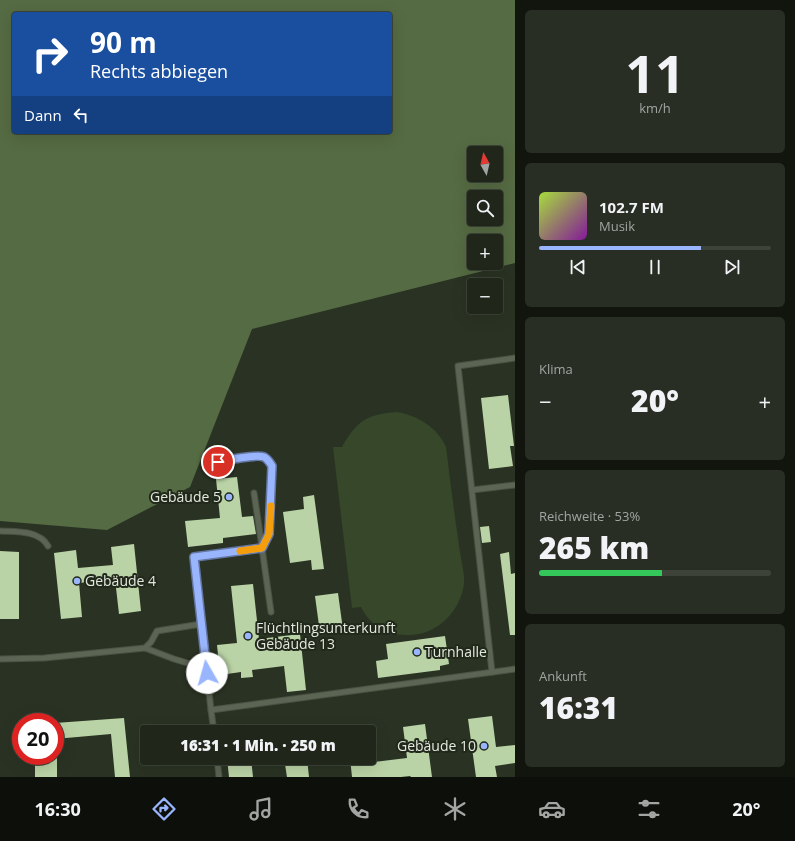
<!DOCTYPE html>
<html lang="de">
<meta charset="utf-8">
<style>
body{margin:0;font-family:"Open Sans",sans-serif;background:#282e23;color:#f1f3f6;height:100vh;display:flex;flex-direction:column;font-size:15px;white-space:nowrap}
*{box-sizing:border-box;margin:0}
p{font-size:13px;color:#a2a5a2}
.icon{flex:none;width:22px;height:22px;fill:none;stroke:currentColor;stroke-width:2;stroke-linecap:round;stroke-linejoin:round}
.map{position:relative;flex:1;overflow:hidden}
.side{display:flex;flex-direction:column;gap:10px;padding:10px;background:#12150e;width:280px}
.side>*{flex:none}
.hud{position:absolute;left:12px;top:12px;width:380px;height:122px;border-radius:4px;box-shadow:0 4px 16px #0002,0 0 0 1px #3d4339;background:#1a4fa0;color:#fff;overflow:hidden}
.needle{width:26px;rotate:352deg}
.controls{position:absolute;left:467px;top:146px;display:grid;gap:8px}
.controls a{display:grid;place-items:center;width:36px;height:36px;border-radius:4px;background:#20261a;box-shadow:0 4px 16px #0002,0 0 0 1px #3d4339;font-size:20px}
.speed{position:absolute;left:12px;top:713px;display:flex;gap:8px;font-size:20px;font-weight:700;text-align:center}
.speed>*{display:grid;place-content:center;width:52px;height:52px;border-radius:50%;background:#20261a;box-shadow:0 4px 16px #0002,0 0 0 1px #3d4339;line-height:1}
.speed .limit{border:6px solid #d22;background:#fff;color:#111}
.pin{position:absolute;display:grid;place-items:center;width:34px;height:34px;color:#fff;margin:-17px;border:2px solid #fff;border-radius:50%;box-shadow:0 1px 4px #0007}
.me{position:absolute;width:44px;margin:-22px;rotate:353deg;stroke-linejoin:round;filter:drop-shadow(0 0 3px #0008)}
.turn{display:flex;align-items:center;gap:14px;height:84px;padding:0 12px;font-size:18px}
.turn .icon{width:52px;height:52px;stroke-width:2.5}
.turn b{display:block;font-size:28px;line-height:34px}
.then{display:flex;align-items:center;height:38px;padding:0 12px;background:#0003;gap:8px;font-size:15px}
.big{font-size:30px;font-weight:800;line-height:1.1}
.side .card{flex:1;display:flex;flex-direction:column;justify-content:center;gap:6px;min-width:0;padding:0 14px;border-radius:6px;background:#282e23}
.side .dial{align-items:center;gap:0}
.dial b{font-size:52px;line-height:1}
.song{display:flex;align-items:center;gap:12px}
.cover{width:48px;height:48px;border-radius:6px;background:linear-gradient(135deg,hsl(80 70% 55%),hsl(290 70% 35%))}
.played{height:4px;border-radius:2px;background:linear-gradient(90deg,#99b5fd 70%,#3d4339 70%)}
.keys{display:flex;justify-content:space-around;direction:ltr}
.heat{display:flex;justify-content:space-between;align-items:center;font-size:22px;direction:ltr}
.charge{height:6px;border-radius:3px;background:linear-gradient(90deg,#34c759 53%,#3d4339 0)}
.trip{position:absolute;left:140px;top:725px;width:236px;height:40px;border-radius:4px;background:#20261a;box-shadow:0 4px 16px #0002,0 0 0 1px #3d4339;font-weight:800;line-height:40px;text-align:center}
.tab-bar{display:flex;height:64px;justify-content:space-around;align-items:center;background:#0d0f0a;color:#a2a5a2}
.tab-bar .icon{width:28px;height:28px}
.tab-bar .current{color:#99b5fd}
.tab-bar b{font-size:18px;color:#f1f3f6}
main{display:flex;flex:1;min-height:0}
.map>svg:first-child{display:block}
</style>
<main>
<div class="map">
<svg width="515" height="777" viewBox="0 0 515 777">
<rect width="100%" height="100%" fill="#2a3323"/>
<path fill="#374729" d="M397,412C418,416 437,427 446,447C450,480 454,512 459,545C460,556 465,573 464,584C460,613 435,637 405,635C386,635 369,624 361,607L352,608L333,447H342C357,421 367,414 397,412Z"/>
<path fill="#556b43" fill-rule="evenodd" d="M0,0H515V263L252,329L190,487L107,530L0,521ZM14,14H390V132H14ZM474,153H496V175H474ZM474,197H496V219H474ZM474,241H496V263H474Z"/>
<g fill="#bad3a6">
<polygon points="508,395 514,446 510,446 513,466 489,469 481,398"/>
<polygon points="237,477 242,517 253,516 256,534 223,538 223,543 188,547 185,521 220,518 216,479"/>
<polygon points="314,495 324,569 312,570 311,560 290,563 283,512 304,509 303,497"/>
<polygon points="489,526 491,542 482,543 480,527"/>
<polygon points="134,544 141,611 119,614 115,579 79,583 82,617 61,619 54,553 76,550 78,568 113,565 111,547"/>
<polygon points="0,551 19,552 19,619 0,619"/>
<polygon points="509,552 511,574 515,573 515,635 510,635 500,554"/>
<polygon points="253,584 259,639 300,634 306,690 287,692 284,666 252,670 253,677 241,678 241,672 220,675 217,645 237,643 231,586"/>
<polygon points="338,593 343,630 320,633 315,596"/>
<polygon points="445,636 449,664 440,666 440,670 378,678 376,661 388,659 386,644"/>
<polygon points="492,716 496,747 515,745 515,763 495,766 497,777 476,777 468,719"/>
<polygon points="124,718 130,777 115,777 111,734 55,739 55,723"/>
<polygon points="425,724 432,777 411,777 410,776 401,777 352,777 350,758 374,758 374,762 407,758 403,727"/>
<rect x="35" y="756" width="22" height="21"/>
<polygon points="227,758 251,758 253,777 229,777"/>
<polygon points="284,758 307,758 309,777 287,777"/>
</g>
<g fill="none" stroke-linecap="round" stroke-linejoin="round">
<g stroke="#495143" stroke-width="7">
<g id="service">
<path d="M218,462C228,460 256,454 264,457C268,459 270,462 272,467L269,534L262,548"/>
<polyline points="472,490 515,485"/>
<polyline points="254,493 262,547"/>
<path d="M0,531C16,532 39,530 48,546"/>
<polyline points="145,648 174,659 194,665 207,673"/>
<polyline points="0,659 44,658 145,648 151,642 157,631 201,624"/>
<polyline points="492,672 458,366 515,358"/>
<polyline points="211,710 194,557 262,548 271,612"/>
<polyline points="214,732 211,710 515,669"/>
<polyline points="217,758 219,777"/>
</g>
</g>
<use href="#service" stroke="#5c6554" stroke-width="5"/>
</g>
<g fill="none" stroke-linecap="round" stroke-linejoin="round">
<g stroke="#6376a4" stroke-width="10">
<path id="route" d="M207,673L194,557L262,548L269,534L272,466C270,463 268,459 264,457C256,454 228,460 218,462"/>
</g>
<use href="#route" stroke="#99b5fd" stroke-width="7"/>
<polyline stroke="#f59e0b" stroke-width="7" points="240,551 262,548 269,534 271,506"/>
</g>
<g fill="#99b5fd" stroke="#21291a" stroke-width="1.5">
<circle cx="229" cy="497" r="4"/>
<circle cx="77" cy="581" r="4"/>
<circle cx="248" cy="636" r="4"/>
<circle cx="417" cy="652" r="4"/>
<circle cx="484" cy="746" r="4"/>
</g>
<g text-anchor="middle" stroke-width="4" stroke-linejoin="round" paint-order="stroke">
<g font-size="14" fill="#e4e9df" stroke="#21291a" text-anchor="start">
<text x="221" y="502" text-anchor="end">Gebäude 5</text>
<text x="85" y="586">Gebäude 4</text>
<text x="256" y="633">Flüchtlingsunterkunft<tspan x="256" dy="16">Gebäude 13</tspan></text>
<text x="425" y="657">Turnhalle</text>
<text x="476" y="751" text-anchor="end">Gebäude 10</text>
</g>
</g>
</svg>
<div class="controls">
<a><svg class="needle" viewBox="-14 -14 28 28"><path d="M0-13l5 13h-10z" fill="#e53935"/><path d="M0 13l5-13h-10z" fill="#a2a5a2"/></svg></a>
<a><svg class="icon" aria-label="search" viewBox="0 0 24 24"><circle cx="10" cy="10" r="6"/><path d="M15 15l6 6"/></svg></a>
<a>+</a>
<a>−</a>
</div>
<div class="speed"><div class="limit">20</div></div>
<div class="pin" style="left:218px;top:462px;background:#d93025"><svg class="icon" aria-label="arrive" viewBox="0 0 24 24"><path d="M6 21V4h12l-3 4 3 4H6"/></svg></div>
<svg class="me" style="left:207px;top:673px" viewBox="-20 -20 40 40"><circle r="19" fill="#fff"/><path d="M0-13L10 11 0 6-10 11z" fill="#99b5fd"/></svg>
<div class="trip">16:31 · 1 Min. · 250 m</div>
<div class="hud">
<div class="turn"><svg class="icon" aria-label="right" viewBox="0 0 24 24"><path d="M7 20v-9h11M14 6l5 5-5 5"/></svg><div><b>90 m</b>Rechts abbiegen</div></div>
<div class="then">Dann<svg class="icon" aria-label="left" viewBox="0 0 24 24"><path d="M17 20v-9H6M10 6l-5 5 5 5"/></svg></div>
</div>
</div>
<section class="side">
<div class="card dial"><b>11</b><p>km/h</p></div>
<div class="card">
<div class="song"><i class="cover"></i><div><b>102.7 FM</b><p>Musik</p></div></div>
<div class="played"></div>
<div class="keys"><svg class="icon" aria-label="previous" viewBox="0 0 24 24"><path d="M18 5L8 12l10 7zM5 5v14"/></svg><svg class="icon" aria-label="pause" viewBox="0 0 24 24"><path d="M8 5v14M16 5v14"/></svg><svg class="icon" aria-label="next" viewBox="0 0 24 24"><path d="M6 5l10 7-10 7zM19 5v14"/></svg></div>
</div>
<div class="card"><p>Klima</p>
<div class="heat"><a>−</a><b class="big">20°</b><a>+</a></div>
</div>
<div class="card"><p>Reichweite · 53%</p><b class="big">265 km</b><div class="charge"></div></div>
<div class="card"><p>Ankunft</p><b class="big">16:31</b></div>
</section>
</main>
<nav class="tab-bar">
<b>16:30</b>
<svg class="icon current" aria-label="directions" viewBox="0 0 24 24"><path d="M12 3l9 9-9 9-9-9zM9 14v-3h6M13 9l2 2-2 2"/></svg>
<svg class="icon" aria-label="music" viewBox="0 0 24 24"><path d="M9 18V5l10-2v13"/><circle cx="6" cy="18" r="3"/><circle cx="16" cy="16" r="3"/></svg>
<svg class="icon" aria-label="phone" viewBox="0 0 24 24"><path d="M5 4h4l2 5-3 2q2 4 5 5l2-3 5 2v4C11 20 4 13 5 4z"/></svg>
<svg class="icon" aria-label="climate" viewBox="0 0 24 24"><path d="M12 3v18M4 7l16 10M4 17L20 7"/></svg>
<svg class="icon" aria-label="car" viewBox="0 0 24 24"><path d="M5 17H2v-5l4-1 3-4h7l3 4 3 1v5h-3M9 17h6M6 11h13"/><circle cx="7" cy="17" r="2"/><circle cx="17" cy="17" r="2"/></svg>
<svg class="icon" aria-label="filters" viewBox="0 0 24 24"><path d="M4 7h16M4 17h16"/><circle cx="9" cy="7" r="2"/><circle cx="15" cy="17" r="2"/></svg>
<b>20°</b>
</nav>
